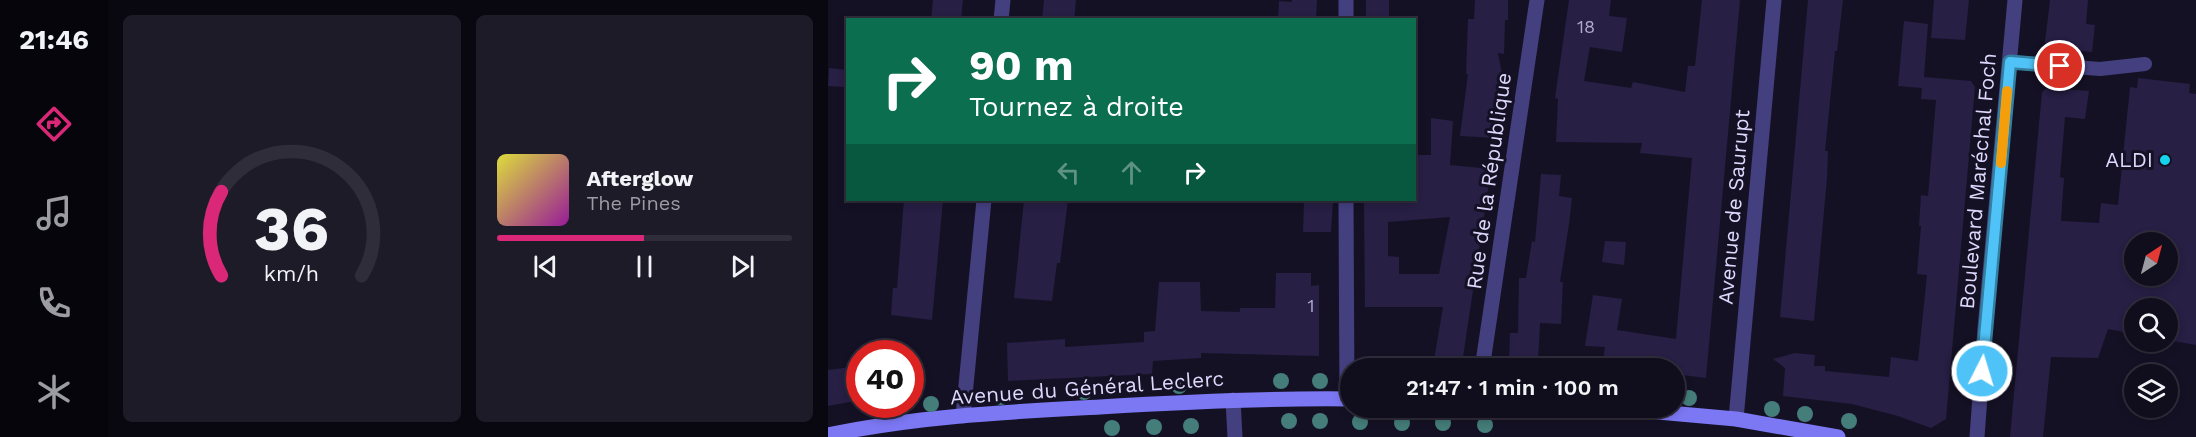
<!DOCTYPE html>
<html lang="fr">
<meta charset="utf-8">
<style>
body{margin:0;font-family:"Work Sans",sans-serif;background:#1e1b29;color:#f1f3f6;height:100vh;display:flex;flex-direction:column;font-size:22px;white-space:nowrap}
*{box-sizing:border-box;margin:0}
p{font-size:20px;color:#9c9ca3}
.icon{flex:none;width:33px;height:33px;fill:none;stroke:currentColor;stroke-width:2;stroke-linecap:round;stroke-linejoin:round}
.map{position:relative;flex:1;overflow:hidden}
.sheet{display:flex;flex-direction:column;gap:15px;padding:15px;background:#09070f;width:720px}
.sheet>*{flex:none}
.banner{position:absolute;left:18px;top:18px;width:570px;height:183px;border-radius:0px;box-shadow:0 3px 9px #0003,0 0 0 2px #302d3b;background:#0b6e4f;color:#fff;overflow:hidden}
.needle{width:39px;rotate:36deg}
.buttons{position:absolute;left:1296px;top:232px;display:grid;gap:12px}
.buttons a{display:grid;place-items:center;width:54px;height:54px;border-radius:50%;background:#100d1c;box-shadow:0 3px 9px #0003,0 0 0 2px #302d3b;font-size:30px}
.speed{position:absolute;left:18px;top:340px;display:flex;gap:12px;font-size:30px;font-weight:700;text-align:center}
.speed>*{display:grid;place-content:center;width:78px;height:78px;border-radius:50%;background:#100d1c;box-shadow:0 3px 9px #0003,0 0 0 2px #302d3b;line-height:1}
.speed .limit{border:9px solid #d22;background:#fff;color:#111}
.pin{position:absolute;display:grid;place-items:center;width:51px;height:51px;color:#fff;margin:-26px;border:3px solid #fff;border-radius:50%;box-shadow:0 2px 6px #0007}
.me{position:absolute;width:66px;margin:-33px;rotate:5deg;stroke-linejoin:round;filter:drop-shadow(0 0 4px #0008)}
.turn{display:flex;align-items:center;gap:21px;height:126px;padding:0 24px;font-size:27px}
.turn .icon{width:78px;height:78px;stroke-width:2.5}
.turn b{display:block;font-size:42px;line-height:51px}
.lanes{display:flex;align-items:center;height:57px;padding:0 24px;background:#0003;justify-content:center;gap:30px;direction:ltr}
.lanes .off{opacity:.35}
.sheet .widget{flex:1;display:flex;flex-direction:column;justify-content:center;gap:9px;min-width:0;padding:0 21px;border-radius:9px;background:#1e1b29}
.sheet .dial{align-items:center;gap:0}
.dial svg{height:156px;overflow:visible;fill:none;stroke:#302d3b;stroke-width:7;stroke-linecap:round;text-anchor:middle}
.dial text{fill:#f1f3f6;stroke:none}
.song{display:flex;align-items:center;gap:18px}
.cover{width:72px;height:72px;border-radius:9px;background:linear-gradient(135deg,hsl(60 70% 55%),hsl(300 70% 35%))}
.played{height:6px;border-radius:3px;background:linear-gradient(90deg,#db2777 50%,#302d3b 50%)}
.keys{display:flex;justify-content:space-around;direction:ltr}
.sheet .tiles{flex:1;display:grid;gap:15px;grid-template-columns:repeat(2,1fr)}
.trip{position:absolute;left:512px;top:358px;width:345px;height:60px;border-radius:30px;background:#100d1c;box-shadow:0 3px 9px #0003,0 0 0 2px #302d3b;font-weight:600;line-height:60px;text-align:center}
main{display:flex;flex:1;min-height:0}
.menu{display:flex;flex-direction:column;width:108px;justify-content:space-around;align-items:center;background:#06050b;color:#9c9ca3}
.menu .icon{width:42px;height:42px}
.menu .active{color:#db2777}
.menu b{font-size:27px;color:#f1f3f6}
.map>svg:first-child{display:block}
</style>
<main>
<nav class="menu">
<b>21:46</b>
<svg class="icon active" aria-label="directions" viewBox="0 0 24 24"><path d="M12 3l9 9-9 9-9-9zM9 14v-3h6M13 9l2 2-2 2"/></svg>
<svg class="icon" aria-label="music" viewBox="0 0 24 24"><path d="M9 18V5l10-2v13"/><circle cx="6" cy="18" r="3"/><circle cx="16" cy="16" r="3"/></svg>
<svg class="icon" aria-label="phone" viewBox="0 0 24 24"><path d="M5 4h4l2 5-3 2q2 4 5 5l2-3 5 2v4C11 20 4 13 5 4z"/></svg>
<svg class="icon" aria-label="climate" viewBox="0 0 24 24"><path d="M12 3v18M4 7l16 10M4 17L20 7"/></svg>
</nav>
<section class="sheet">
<div class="tiles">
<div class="widget dial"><svg viewBox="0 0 100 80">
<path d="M14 69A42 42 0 1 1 86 69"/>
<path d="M14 69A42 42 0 0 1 14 26" stroke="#db2777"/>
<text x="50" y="56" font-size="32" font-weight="700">36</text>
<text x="50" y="72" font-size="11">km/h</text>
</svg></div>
<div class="widget">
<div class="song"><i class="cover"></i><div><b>Afterglow</b><p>The Pines</p></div></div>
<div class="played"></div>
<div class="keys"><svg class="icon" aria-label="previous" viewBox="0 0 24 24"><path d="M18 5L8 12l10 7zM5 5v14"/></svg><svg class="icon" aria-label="pause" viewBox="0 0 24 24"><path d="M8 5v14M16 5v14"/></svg><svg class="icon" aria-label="next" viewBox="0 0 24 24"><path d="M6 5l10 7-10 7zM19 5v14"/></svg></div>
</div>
</div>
</section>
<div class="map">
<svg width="1368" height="437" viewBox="0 0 1368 437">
<rect width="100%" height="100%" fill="#151125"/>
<g fill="#271f44" fill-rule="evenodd">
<polygon points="105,0 135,0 133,20 103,20"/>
<polygon points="216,0 248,0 246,20 214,20"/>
<polygon points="464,0 489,0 488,20 450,20 451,1 464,2"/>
<rect x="538" y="0" width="23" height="20"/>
<polygon points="647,0 680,0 680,20 677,20 676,54 670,53 675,79 667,138 632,136 640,74 638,74 640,19 646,19"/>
<polygon points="741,0 783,0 781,16 799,18 794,52 762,47 756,81 803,88 805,82 857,92 860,66 867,66 874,0 912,0 878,378 846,374 846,369 774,368 777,347 757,346 765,295 794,299 789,330 848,339 864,158 812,153 814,143 728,142 730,99 727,98"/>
<polygon points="980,0 1015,0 1009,51 1007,51 997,151 1000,151 999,178 986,321 952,317"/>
<polygon points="1106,0 1141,0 1137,40 1103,38"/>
<polygon points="1222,0 1260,0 1258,24 1267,25 1264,52 1222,48 1217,42"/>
<polygon points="1076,21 1100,24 1096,77 1143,81 1147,87 1118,419 1103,428 1070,416 1024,404 955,396 957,368 945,359 967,353 987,355 986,366 997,366 997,371 1061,377 1063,357 1090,361 1099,275 1089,274 1093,226 1091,226 1093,195 1100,196 1108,100 1093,99 1094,88 1070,86"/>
<polygon points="1,68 18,70 17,87 0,86"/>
<path d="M1310,78L1362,84L1361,93L1368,94V345L1340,340V309H1306V334L1280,329L1270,358L1223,357L1215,437H1182L1214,92L1219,88L1261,91L1257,119L1237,117L1232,177L1236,178L1233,221L1271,223L1273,203L1290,205L1302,87L1309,88ZM1306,243H1340V276H1306Z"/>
<path d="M603,118L625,121L622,165L663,169L634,364L606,360L615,307H537L536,200H586V155H603ZM622,217L611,274H571V257L560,256V222Z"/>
<polygon points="713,174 733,175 731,196 744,198 741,224 732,282 735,282 733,324 712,323 710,361 681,360 682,333 690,333 691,278 698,278 704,241 707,242"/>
<polygon points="76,200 115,200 104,320 63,315 65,288 69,288"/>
<polygon points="196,200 240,200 232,263 229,263 224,301 186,298"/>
<polygon points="476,200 505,201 503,232 475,232"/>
<polygon points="777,241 798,242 796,265 774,262"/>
<polygon points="448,273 483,273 483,286 491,285 491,356 373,353 373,358 325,361 324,374 180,381 179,343 237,339 237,347 316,342 316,332 327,331 331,282 372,282 373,311 412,312 412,308 447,308"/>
<polygon points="32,366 32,400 0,406 0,370"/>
</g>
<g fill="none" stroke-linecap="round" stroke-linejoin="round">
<polyline stroke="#444080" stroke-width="14" points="1182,62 1272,69 1317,64"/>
<g stroke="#444080" stroke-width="15">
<polyline points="518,0 518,20"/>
<polyline points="173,20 175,0"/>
<polyline points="518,200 519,399"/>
<polyline points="654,369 709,0"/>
<polyline points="405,400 407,437"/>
<polyline points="135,416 156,200"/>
<polyline points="908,419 946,0"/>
</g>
<polyline stroke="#444080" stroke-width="15" points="1149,437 1157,328 1187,0"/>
<g stroke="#7c78f4" stroke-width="15">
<polyline points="785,408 908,419 1010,437"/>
<path d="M0,435C90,416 180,412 272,407C355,402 438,398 522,399"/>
</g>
</g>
<g fill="#447d79">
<circle cx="453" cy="381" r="8"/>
<circle cx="492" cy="381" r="8"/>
<circle cx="351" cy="386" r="8"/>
<circle cx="256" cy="392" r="8"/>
<circle cx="173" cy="397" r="8"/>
<circle cx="861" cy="398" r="8"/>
<circle cx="103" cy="404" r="8"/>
<circle cx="944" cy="409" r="8"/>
<circle cx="977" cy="414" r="8"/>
<circle cx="461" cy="421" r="8"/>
<circle cx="492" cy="421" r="8"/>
<circle cx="1021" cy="421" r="8"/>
<circle cx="532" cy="422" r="8"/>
<circle cx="574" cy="423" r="8"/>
<circle cx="615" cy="423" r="8"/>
<circle cx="657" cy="425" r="8"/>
<circle cx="363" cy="426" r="8"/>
<circle cx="326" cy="427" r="8"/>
<circle cx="284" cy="428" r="8"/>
</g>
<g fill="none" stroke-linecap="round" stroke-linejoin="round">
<g stroke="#337fa1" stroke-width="15">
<polyline id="route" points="1154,371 1182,62 1232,66"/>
</g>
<use href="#route" stroke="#4fc3f7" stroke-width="10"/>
<polyline stroke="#f59e0b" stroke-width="10" points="1173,163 1179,91"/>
</g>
<circle fill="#15d3eb" stroke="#151125" stroke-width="2" cx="1337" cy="160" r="6"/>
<g text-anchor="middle" stroke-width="6" stroke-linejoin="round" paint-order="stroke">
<g font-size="18" fill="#b0aace">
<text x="758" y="33">18</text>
<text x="483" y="312">1</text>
</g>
<g font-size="21" fill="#ddd8fc" stroke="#151125" text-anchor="end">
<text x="1325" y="167">ALDI</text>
</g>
<g font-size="21" fill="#ddd8fc" stroke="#151125">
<text transform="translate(661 181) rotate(-82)" y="7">Rue de la République</text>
<text transform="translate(1150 181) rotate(-85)" y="7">Boulevard Maréchal Foch</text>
<text transform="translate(906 207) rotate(-85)" y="7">Avenue de Saurupt</text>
<text transform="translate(259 388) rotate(-4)" y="7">Avenue du Général Leclerc</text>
</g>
</g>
</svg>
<div class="buttons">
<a><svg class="needle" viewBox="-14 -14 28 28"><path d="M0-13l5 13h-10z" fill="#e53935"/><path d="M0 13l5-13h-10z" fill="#9c9ca3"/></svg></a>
<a><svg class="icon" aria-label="search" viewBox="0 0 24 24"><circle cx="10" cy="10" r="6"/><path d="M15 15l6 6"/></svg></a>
<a><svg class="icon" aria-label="layers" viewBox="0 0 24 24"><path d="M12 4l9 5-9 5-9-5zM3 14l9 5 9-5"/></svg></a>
</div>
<div class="speed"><div class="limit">40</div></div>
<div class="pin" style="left:1232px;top:66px;background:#d93025"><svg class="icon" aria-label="arrive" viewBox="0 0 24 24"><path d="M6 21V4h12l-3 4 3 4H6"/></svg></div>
<svg class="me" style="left:1154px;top:371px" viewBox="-20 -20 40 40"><circle r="17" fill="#4fc3f7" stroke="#fff" stroke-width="3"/><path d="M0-11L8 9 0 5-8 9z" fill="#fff"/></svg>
<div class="trip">21:47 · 1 min · 100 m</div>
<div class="banner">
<div class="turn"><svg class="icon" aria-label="right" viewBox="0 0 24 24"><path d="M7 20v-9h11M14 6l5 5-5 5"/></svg><div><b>90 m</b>Tournez à droite</div></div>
<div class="lanes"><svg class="icon off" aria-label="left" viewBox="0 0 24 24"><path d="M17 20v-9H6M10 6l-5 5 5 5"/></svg><svg class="icon off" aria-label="ahead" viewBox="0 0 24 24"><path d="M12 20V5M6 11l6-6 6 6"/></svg><svg class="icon" aria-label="right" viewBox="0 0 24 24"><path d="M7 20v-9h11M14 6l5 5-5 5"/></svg></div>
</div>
</div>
</main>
